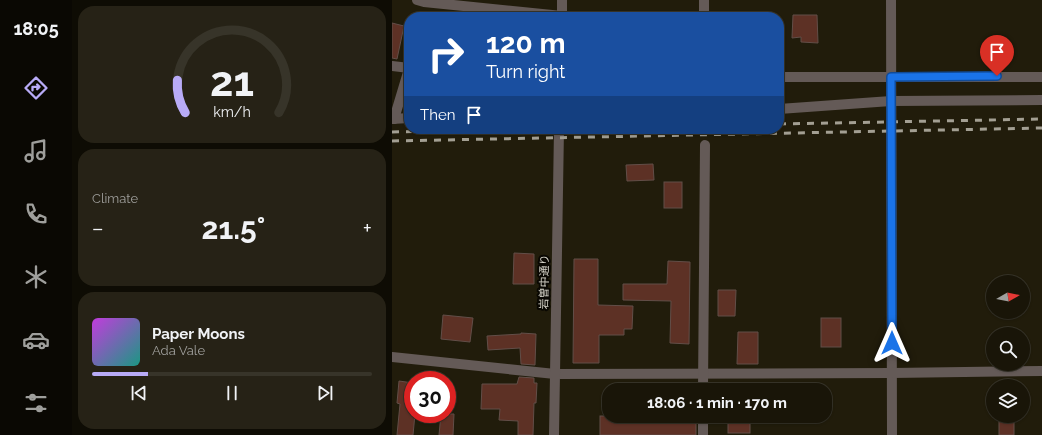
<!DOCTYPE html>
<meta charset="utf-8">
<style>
body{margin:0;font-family:Raleway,"Noto Sans JP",sans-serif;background:#262216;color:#f1f3f6;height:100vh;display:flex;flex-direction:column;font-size:15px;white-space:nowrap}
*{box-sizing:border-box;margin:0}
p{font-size:13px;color:#9f9f9c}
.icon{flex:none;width:22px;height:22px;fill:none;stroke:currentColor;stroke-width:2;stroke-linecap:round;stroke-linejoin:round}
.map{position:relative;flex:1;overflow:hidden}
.panel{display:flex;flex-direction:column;gap:6px;padding:6px;background:#0e0c04;width:320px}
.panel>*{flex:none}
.banner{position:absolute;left:12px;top:12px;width:380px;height:122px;border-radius:16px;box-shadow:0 1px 3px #0004,0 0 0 1px #373429;background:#1a4fa0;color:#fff;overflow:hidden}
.needle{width:26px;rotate:81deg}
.tools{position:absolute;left:594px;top:275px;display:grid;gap:8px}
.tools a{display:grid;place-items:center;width:44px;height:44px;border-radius:50%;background:#191508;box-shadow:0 1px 3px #0004,0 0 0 1px #373429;font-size:20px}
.speed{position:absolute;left:12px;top:371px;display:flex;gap:8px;font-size:20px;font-weight:700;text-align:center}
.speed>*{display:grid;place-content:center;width:52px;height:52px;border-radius:50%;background:#191508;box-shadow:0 1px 3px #0004,0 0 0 1px #373429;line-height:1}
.speed .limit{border:6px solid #d22;background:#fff;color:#111}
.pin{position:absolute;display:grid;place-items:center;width:34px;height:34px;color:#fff;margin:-41px -17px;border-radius:50% 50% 50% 0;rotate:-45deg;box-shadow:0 0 4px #0007}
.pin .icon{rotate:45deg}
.me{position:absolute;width:44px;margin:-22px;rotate:0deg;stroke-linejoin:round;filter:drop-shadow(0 0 3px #0008)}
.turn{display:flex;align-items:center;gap:14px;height:84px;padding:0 16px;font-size:18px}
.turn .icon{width:52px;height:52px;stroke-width:2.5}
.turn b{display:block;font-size:28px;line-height:34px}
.then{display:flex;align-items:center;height:38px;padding:0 16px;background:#0003;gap:8px;font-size:15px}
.big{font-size:30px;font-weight:700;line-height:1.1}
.panel .tile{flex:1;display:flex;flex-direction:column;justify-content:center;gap:6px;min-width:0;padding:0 14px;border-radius:16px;background:#262216}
.panel .dial{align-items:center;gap:0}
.dial svg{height:104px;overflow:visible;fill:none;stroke:#373429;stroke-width:7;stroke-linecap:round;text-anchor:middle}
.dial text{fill:#f1f3f6;stroke:none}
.song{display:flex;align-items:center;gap:12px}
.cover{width:48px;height:48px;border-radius:6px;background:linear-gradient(135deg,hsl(290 70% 55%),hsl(170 70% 35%))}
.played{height:4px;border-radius:2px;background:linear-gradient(90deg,#b8abf7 20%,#373429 20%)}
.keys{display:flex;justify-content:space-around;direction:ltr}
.heat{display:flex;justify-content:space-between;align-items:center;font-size:22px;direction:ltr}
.trip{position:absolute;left:210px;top:383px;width:230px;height:40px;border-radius:16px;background:#191508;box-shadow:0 1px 3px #0004,0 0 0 1px #373429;font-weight:700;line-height:40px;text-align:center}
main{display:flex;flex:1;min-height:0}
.tab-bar{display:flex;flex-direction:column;width:72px;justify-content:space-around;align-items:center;background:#0a0803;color:#9f9f9c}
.tab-bar .icon{width:28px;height:28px}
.tab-bar .on{color:#b8abf7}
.tab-bar b{font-size:18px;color:#f1f3f6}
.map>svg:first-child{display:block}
</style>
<main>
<nav class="tab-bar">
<b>18:05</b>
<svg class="icon on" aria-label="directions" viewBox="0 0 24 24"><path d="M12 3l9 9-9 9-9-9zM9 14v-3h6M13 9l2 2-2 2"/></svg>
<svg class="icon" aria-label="music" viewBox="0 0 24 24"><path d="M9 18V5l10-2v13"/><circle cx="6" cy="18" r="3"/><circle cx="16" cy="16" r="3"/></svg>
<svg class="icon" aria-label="phone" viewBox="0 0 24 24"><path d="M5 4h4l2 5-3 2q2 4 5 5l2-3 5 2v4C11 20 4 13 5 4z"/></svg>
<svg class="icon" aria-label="climate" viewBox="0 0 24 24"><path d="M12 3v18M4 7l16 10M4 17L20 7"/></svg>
<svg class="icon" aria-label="car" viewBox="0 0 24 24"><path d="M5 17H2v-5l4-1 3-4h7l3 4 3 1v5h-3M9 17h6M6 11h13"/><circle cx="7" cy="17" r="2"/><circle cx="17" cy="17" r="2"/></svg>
<svg class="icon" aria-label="filters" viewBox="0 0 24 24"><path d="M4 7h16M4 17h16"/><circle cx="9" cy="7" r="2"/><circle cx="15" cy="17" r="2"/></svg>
</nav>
<section class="panel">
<div class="tile dial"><svg viewBox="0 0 100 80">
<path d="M14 69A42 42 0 1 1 86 69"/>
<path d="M14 69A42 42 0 0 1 8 44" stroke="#b8abf7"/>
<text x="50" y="56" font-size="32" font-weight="700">21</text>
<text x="50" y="72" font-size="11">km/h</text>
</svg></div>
<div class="tile"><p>Climate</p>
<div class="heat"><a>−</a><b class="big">21.5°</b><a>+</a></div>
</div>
<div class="tile">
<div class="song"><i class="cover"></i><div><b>Paper Moons</b><p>Ada Vale</p></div></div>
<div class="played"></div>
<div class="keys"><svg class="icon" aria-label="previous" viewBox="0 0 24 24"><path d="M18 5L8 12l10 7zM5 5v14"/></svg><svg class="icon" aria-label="pause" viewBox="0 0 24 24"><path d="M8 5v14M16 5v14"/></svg><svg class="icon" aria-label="next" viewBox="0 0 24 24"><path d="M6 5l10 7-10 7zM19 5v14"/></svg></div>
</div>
</section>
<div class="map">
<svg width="650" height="435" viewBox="0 0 650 435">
<rect width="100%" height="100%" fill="#211c0b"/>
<g fill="#5d3125" stroke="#624e48">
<polygon points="401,15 425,15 426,43 409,42 409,37 400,38"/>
<polygon points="0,23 12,26 5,59 0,58"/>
<polygon points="261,164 262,180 235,181 234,165"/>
<rect x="272" y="182" width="18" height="26"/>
<polygon points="122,253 142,254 142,284 121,284"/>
<polygon points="182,259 206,259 206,305 241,306 240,329 232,329 232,335 207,335 207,363 181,363"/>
<polygon points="276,261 298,262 297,344 278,343 279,301 231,300 231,284 275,284"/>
<polygon points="326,290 344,290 343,316 326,316"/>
<polygon points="51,315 81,318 78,342 49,339"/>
<rect x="429" y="318" width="20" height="29"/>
<polygon points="346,332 366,332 366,364 345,364"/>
<polygon points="129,333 144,334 143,365 129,364 128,348 96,350 95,336 129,334"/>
<polygon points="127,377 142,378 142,383 145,383 144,403 142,403 141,435 126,435 126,421 107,420 108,409 89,409 90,384 125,384"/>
<polygon points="7,381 21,383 21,414 23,414 21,435 5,435 8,404 5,403"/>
<polygon points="49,414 62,414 61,435 47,435"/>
<rect x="208" y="416" width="96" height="19"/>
<rect x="336" y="416" width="22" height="17"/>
<rect x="607" y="416" width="15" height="19"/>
</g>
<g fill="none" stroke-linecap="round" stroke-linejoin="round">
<g stroke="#645a57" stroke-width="10">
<polyline points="25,0 32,2 170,16"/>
<polyline points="499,0 500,435"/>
<polyline points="312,17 312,0"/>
<polyline points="0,66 17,68"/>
<polyline points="387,77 650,77"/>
<polyline points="387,109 499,101 650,100"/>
<polyline points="0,119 17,118"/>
<polyline points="2,119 17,69"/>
<polyline points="0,357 163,374 500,373 650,371"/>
<polyline points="311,390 313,145"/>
<polyline points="311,435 311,416"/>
</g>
<g stroke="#645a57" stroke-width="10">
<polyline points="170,17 170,0"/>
<polyline points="162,435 167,129"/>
</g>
<g stroke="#a39f93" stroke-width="3" stroke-dasharray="7 7" stroke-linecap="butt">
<polyline points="387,124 650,119"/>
<polyline points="0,132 149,129"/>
<polyline points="0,141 650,128"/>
</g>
</g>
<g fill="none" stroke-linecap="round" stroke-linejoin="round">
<g stroke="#114b97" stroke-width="10">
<polyline id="route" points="500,343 499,77 605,76"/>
</g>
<use href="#route" stroke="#1a73e8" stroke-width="7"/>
</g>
<g text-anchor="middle" stroke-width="4" stroke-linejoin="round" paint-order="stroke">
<g font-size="11" fill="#d8d5cb" stroke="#090702">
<text transform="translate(152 282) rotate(-89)" y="4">岩曽中通り</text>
</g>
</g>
</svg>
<div class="tools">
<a><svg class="needle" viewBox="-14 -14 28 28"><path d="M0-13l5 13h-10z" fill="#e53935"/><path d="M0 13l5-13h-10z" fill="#9f9f9c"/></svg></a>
<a><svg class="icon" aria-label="search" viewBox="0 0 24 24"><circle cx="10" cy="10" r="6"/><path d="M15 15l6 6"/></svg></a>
<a><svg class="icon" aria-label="layers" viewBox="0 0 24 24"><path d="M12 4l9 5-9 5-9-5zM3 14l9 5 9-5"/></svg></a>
</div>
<div class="speed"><div class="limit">30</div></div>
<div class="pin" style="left:605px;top:76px;background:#d93025"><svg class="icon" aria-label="arrive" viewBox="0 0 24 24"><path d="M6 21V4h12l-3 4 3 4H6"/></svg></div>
<svg class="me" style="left:500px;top:343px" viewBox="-20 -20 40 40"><path d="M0-17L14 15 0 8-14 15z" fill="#1a73e8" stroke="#fff" stroke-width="4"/></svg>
<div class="trip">18:06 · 1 min · 170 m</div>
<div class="banner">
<div class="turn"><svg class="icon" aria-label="right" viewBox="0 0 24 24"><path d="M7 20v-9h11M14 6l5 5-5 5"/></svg><div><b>120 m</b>Turn right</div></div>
<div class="then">Then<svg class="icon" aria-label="arrive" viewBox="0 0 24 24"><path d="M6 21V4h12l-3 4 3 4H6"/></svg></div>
</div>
</div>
</main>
